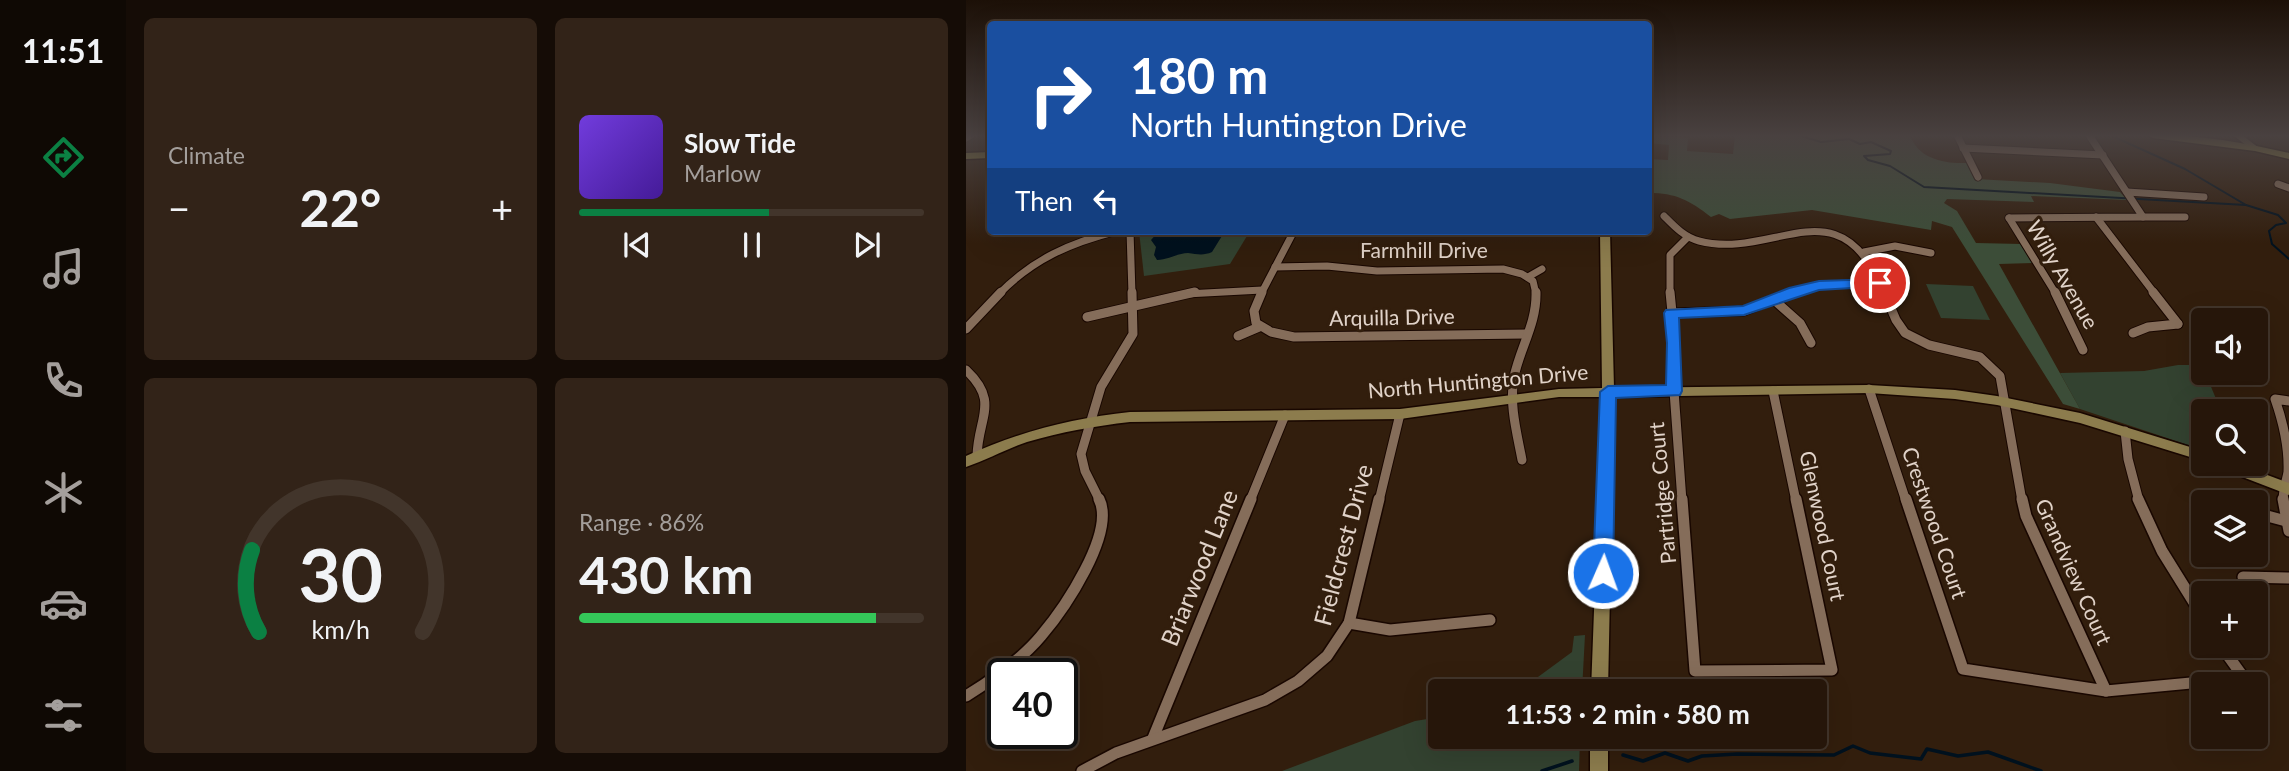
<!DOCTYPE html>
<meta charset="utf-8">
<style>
body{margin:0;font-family:Lato,sans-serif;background:#322318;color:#f1f3f6;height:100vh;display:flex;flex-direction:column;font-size:26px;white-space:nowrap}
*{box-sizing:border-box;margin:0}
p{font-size:23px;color:#a49f9c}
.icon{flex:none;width:38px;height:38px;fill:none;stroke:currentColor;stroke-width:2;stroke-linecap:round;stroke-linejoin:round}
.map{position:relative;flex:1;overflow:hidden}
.drawer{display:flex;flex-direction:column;gap:18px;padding:18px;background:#150c06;width:840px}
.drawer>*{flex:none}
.banner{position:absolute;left:21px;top:21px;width:665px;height:214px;border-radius:7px;box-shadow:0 7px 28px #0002,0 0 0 2px #42352b;background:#1a4fa0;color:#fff;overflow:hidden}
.tools{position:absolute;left:1225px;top:308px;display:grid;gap:14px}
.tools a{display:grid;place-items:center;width:77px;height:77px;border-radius:7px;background:#26160a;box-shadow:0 7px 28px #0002,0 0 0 2px #42352b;font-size:35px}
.speed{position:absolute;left:21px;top:658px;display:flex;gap:14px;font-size:35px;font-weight:700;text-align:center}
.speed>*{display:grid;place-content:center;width:91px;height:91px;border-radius:50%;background:#26160a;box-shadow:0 7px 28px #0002,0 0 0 2px #42352b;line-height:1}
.speed .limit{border:4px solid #111;border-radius:10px;background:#fff;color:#111}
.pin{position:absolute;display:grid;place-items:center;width:60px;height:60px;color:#fff;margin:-30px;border:4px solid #fff;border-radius:50%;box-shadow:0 2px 7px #0007}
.me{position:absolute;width:77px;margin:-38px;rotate:2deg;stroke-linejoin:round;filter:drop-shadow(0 0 5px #0008)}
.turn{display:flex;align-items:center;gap:24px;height:147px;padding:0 28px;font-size:32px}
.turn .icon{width:91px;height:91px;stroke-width:2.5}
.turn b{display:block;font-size:49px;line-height:60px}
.then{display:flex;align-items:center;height:66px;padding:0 28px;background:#0003;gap:14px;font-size:26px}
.big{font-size:52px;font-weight:700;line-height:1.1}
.drawer .card{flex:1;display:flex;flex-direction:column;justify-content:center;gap:10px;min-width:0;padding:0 24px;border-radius:10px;background:#322318}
.drawer .dial{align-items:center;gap:0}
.dial svg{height:182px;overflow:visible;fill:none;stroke:#42352b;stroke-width:7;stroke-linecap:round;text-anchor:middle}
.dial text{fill:#f1f3f6;stroke:none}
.song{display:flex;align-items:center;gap:21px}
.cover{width:84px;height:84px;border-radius:10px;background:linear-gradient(135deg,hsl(260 70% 55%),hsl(260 70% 35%))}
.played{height:7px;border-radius:4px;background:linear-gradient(90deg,#0b8043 55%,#42352b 55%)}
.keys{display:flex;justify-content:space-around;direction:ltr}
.heat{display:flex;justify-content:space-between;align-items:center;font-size:38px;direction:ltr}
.charge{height:10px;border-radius:5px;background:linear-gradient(90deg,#34c759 86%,#42352b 0)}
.drawer .tiles{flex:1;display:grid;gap:18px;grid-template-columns:repeat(2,1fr)}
.trip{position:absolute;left:462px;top:679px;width:399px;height:70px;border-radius:7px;background:#26160a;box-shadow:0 7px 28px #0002,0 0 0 2px #42352b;font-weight:700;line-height:70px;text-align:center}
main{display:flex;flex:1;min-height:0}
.tab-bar{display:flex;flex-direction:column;width:126px;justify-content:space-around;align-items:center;background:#0f0904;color:#a49f9c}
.tab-bar .icon{width:49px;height:49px}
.tab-bar .selected{color:#0b8043}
.tab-bar b{font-size:32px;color:#f1f3f6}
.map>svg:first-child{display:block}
</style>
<main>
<nav class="tab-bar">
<b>11:51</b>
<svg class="icon selected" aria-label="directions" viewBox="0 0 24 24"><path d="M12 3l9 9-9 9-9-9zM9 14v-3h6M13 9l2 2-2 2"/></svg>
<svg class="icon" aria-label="music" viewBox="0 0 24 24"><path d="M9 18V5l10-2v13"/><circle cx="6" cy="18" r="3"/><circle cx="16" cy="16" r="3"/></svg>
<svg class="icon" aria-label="phone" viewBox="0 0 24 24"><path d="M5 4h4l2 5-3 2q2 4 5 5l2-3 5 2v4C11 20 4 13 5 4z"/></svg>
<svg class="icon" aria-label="climate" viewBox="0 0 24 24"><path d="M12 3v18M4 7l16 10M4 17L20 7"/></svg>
<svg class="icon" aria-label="car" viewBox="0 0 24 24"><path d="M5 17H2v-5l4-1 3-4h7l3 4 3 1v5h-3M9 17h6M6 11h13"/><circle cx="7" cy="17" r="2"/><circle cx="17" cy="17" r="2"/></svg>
<svg class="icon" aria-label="filters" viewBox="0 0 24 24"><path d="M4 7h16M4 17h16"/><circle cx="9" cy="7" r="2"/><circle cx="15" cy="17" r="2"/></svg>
</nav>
<section class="drawer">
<div class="tiles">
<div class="card"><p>Climate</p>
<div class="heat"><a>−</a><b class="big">22°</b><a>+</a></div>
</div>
<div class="card">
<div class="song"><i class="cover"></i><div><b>Slow Tide</b><p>Marlow</p></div></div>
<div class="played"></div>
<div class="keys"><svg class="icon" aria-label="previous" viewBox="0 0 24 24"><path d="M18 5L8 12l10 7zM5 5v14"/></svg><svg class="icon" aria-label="pause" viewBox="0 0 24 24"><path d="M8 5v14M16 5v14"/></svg><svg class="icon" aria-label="next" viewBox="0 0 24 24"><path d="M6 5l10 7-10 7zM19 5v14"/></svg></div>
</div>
<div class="card dial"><svg viewBox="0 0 100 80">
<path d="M14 69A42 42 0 1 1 86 69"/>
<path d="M14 69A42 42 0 0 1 11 33" stroke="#0b8043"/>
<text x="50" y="56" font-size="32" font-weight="700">30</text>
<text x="50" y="72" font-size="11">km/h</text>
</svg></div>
<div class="card"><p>Range · 86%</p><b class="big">430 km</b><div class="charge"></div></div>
</div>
</section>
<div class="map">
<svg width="1323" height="771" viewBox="0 0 1323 771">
<rect width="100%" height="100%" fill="#321e0d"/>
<g fill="#334230">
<polygon points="173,231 284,231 264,264 178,276"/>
<polygon points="960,284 1007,286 1024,320 975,318"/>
<polygon points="1212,365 1236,365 1253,406 1254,411 1237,411 1237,450 1114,409 1094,373 1178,371"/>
<polygon points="619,635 616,691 553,691 606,652 608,636"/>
<polygon points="474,717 474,737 614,737 613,771 316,771 449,721"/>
</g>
<path fill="#3c4d38" d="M769,135H944C952,159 979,164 1001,163L1010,179L1084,183L1154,192L1161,200L1065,196L1068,202L981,199L978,203L991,211L1010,243L1056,244L1067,263L1033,264L1114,409L1097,404L986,227L966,221L965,230L846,210L764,219L753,214L745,217C723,200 710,193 683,193V159L702,160L703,145L683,143L682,136L722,138L721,151L767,154Z"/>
<path fill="#00111e" d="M193,231H259L246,252C237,256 231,254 222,253C212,253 202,260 191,260L188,255L190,247L185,240Z"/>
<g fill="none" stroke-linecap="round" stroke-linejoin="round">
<g stroke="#00111e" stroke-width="2">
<polyline points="832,135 855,142 883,139 894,144 905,142 925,151 924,154 898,156 902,160 924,166 958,187 1280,205"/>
<polyline points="1144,135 1219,169 1280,205 1312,215 1320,223 1310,225 1303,231 1306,244 1323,259"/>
<polyline points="1281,135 1283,137"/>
</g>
<g stroke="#00111e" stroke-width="3.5">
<polyline points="657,755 677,761 699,753 722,761 736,756 771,754 868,755 887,746 904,753 955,759 961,749 992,756 1022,752 1075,771"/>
<polyline points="576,771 606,761"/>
</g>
<g stroke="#190700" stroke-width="9">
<g id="street-far2">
<polyline points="991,135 1012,177"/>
<polyline points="0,138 5,135"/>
<polyline points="997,148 1137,155"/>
<polyline points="1312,184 1323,188"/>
<polyline points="1161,192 1238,197"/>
<path d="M698,216C708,226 718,237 733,241C809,261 873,180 919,294"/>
<polyline points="1130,217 1189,294"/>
<polyline points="1177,217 1219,217"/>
<polyline points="1043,218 1177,217 1123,135"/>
<polyline points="1043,218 1090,294"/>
<polyline points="164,231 166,294"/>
<polyline points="898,252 929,246 965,253"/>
<polyline points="309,267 361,266 411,271 537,269 556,274 567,281 570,294"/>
<polyline points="562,277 576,269"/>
<path d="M33,294C67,259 104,243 151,231"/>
<polyline points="220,294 296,290"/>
<polyline points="295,294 328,231"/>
<polyline points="704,294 704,255 722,237"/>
<polyline points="821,294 853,285 914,283"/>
</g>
</g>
<g stroke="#190700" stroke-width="11">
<g id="street-far1">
<polyline points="296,292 288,311 290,323 305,332 328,337 561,334"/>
<polyline points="704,292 709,343 708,391 716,501"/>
<polyline points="918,292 930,320 939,333 963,345 1014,357 1034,376 1056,501"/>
<polyline points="1089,292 1117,350"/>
<polyline points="1187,292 1212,324"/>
<polyline points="808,300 834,323 845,343"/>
<polyline points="705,313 778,311 826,292"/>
<polyline points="121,317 229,292"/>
<polyline points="0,329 35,292"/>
<polyline points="1167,333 1182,327 1212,324"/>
<polyline points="272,336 293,327"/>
<path d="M0,370C34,402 12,417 11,456"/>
<polyline points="903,389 940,501"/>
<polyline points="807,391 830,501"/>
<polyline points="1159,431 1162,459 1173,501"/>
<path d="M556,460C551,433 543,405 548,377C554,348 571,323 570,292"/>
<polyline points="1232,497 1245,501"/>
<polyline points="134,501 119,471 115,454 135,387 167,334 166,292"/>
<polyline points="284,501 319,415"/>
<polyline points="413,501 434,414"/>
<path d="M1317,501C1317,490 1320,483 1322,472C1323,447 1317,422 1309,399L1323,401"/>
</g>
</g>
<g stroke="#190700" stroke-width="14">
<g id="street">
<polyline points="716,499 729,671 866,670 830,499"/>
<polyline points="940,499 997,669 1140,691 1278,678"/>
<polyline points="1056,499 1060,516 1140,691"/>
<polyline points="1172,499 1196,551 1237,617"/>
<polyline points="1239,499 1250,502"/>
<polyline points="1317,499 1323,531"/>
<polyline points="1290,513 1320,521"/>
<polyline points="1277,577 1323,578"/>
<polyline points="383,623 424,630 524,620"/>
<polyline points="1255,646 1278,678"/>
<path d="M0,696C26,680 55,660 75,636C98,609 150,533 133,499"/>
<polyline points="187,738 285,499"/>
<polyline points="116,771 150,753 299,700 332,681 361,656 383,623 413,499"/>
</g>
</g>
<g stroke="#190700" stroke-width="3">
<g id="secondary">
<polygon points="1267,135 1276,135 1293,148 1286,150"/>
<path d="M634,231H644L648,388L903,385L989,390L1031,396L1114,413L1237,451V461L1114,423L1031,405L989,399L903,393L648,397L642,691H625L636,397H593L434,419L164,422C129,426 95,432 61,442C40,449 21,460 0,467V456C52,432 107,418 164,412L434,409L593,389L636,388Z"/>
<polygon points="1251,464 1272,464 1323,483 1323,495 1253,468"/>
<rect x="624" y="737" width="18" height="34"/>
</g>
</g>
<g stroke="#190700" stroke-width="3">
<g id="primary">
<path d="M1182,135C1229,134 1277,142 1323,153V159L1289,151L1187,138Z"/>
<polygon points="24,152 24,158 0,159 0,153"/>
</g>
</g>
<use href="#street-far2" stroke="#856d5a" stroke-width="7"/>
<use href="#street-far1" stroke="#856d5a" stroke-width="9"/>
<use href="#street" stroke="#856d5a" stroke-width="11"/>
<use href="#secondary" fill="#8c7c4d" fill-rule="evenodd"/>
<use href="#primary" fill="#938a40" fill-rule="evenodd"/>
</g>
<linearGradient id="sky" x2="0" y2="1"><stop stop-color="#1c1007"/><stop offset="0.56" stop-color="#494140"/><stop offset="1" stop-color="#494140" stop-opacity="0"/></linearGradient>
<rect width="1323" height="243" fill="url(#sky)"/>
<polygon fill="#1a73e8" stroke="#114b97" stroke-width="2" points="914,279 921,283 919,286 853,290 778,315 713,318 716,391 714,395 650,398 647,573 644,579 637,582 630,579 627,573 634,392 642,386 700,385 701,343 698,313 700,310 777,306 823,288 853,281"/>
<g text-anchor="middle" stroke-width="6" stroke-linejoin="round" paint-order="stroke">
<g font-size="21" fill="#e1d3c9" stroke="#321e0d">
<text x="458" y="258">Farmhill Drive</text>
<text transform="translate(1096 275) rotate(60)" y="7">Willy Avenue</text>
<text transform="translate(426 318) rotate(-1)" y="7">Arquilla Drive</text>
<text transform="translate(512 382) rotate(-5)" y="7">North Huntington Drive</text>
<text transform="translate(697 493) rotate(-95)" y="7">Partridge Court</text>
<text transform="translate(968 523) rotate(71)" y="7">Crestwood Court</text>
<text transform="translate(856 526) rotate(78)" y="7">Glenwood Court</text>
<text transform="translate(1107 572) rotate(66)" y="7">Grandview Court</text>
</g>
<g font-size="24" fill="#e1d3c9" stroke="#321e0d">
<text transform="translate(378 545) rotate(-75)" y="8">Fieldcrest Drive</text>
<text transform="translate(234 568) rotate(-68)" y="8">Briarwood Lane</text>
</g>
</g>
</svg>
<div class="tools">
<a><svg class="icon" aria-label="sound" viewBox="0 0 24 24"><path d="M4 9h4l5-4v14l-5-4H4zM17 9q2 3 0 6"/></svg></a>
<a><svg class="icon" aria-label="search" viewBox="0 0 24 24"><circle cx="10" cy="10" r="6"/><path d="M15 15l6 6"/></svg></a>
<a><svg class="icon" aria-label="layers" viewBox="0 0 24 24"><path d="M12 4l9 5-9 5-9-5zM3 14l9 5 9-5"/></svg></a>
<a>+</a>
<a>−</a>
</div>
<div class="speed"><div class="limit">40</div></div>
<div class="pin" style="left:914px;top:283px;background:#d93025"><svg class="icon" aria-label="arrive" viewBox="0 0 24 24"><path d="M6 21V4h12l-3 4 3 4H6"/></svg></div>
<svg class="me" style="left:637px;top:573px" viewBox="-20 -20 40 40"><circle r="17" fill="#1a73e8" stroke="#fff" stroke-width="3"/><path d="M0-11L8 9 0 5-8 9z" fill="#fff"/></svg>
<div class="trip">11:53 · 2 min · 580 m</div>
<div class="banner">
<div class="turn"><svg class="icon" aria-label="right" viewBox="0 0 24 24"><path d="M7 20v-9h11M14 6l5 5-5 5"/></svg><div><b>180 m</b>North Huntington Drive</div></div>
<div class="then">Then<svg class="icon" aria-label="left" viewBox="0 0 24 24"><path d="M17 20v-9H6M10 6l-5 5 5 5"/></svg></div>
</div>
</div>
</main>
